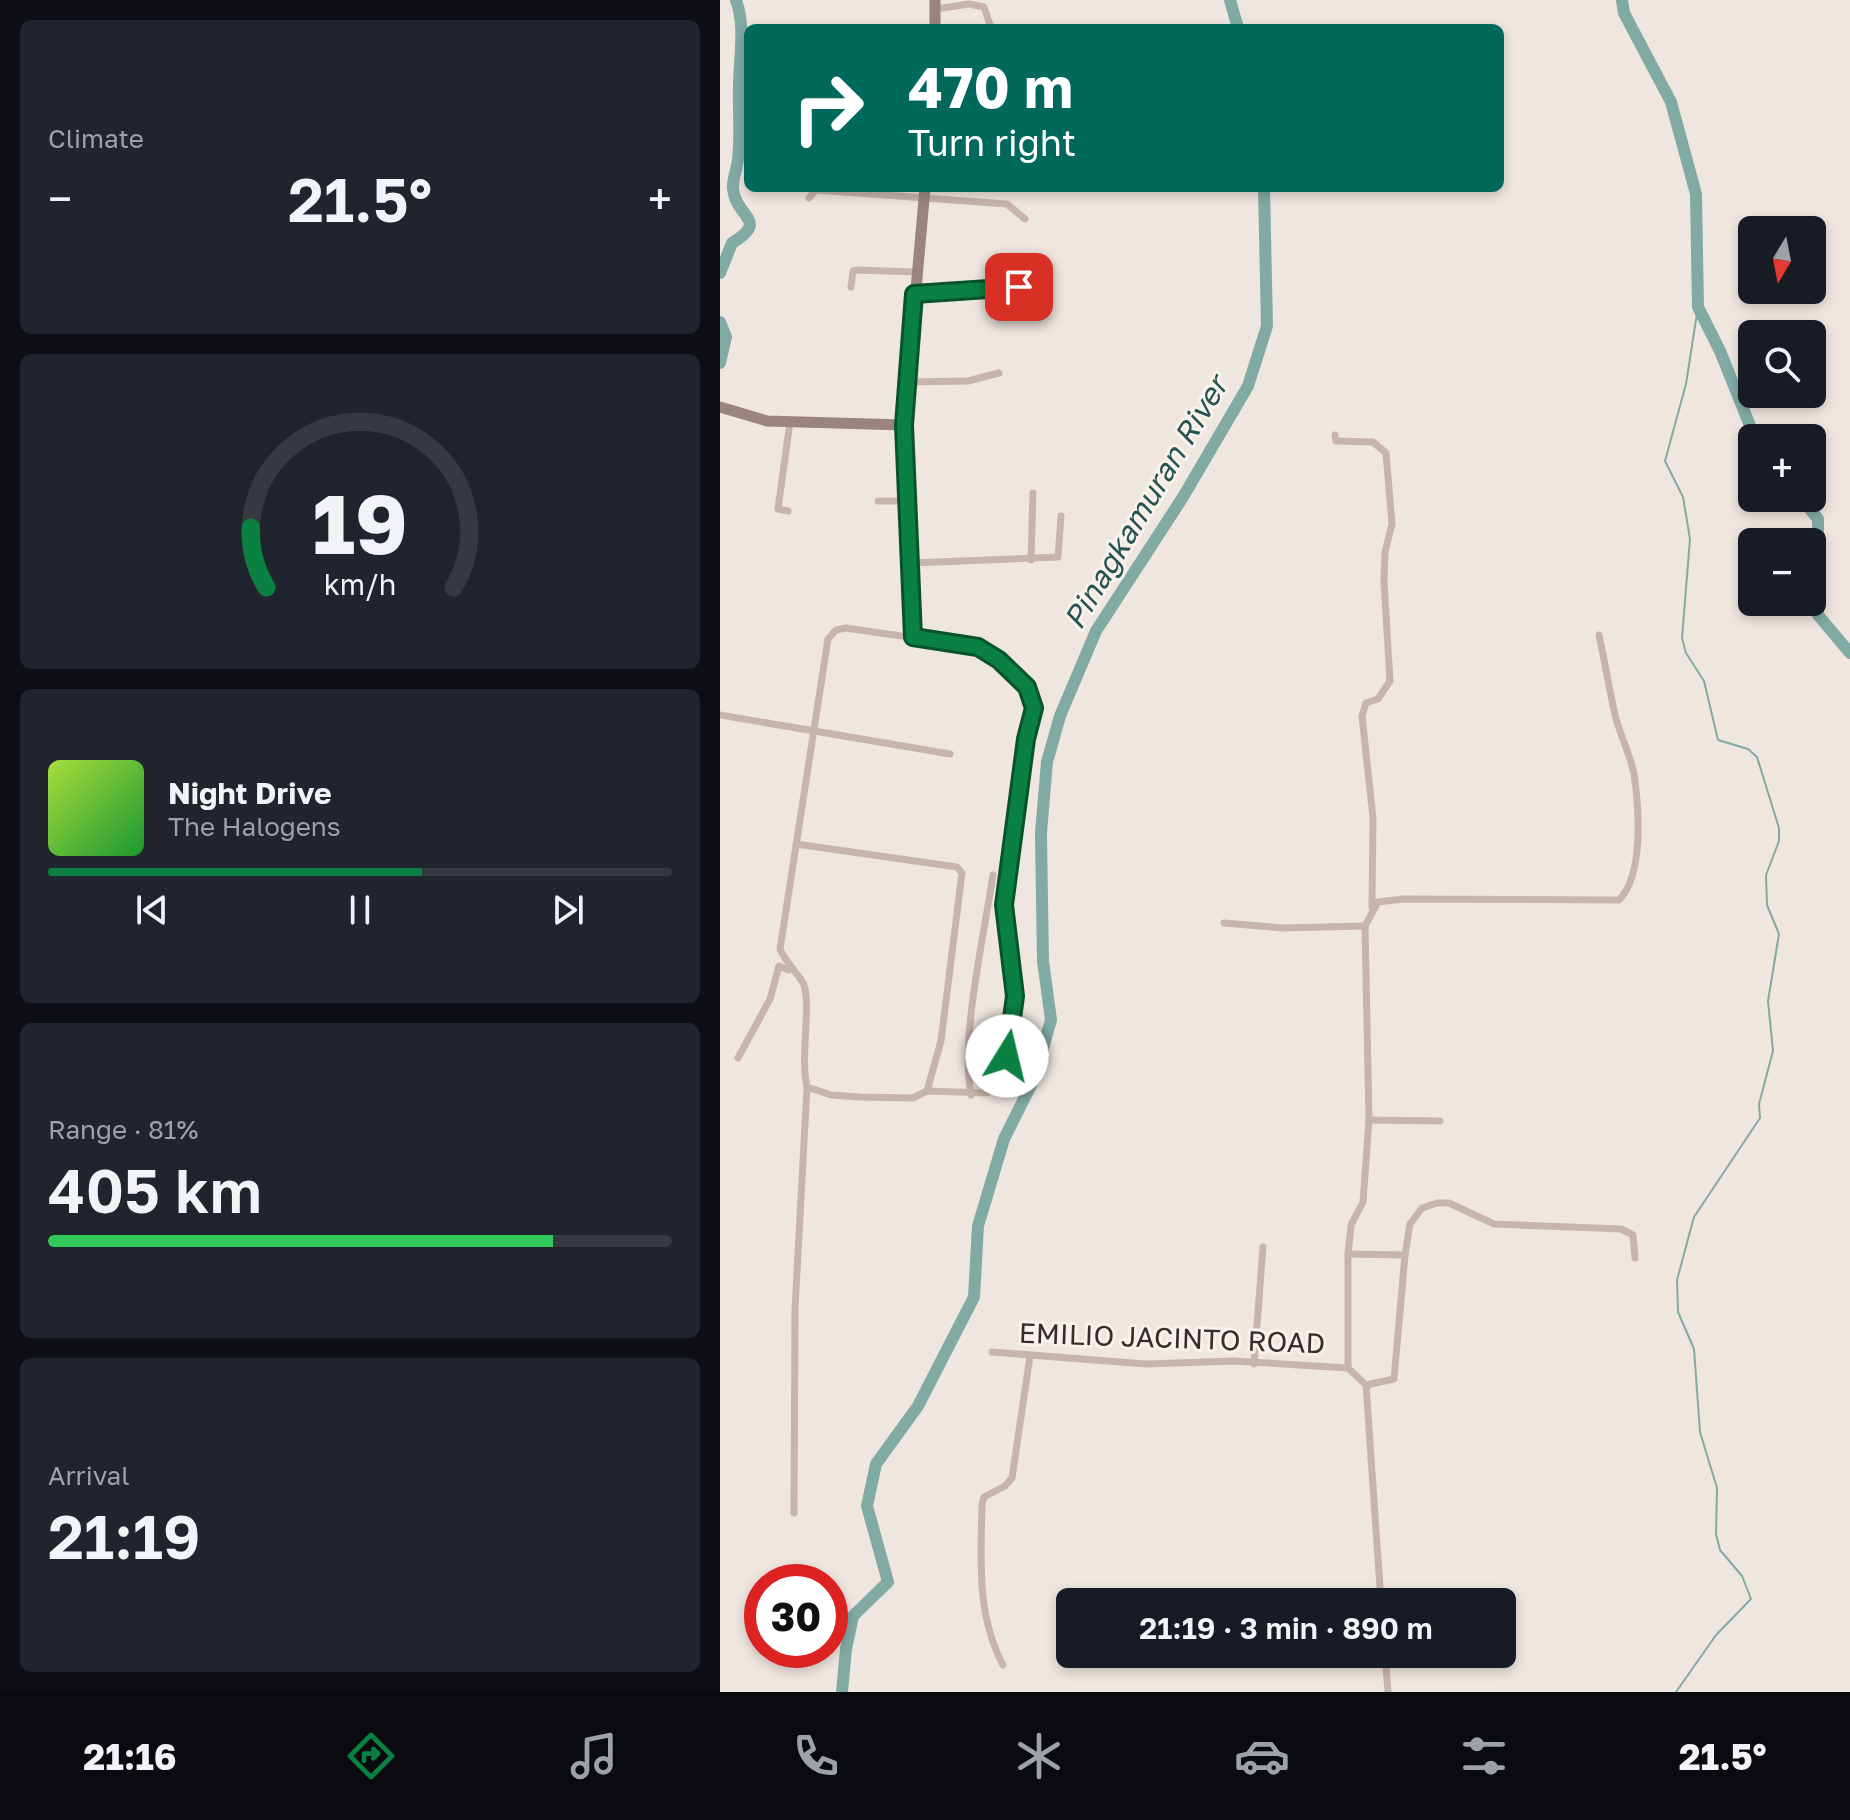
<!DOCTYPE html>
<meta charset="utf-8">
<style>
body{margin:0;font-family:"Golos Text",sans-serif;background:#20242c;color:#f1f3f6;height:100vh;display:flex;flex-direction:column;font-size:30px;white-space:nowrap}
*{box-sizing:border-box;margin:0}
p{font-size:26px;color:#9ea1a6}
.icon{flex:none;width:44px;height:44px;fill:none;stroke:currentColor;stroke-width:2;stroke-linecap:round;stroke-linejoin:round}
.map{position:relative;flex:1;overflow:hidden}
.side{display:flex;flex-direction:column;gap:20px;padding:20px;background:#0d0f14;width:720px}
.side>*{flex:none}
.hud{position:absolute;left:24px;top:24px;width:760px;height:168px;border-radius:12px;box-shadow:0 4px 12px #0003;background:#00695c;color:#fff;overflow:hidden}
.needle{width:52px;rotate:190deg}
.controls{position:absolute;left:1018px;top:216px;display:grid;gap:16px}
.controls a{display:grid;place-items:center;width:88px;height:88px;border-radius:12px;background:#171b24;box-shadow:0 4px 12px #0003;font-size:40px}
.speed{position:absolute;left:24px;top:1564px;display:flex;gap:16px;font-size:40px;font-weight:700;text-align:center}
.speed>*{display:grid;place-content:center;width:104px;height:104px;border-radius:50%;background:#171b24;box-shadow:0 4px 12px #0003;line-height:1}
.speed .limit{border:12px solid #d22;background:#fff;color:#111}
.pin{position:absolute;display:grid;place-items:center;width:68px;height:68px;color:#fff;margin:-34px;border-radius:16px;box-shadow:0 4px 12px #0006}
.me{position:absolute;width:88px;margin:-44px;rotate:9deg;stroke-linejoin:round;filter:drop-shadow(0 0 6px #0008)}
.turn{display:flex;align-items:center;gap:28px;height:168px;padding:0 32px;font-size:36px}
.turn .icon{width:104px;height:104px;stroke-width:2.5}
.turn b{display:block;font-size:56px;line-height:68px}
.big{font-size:60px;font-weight:600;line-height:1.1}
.side .tile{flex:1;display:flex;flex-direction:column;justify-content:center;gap:12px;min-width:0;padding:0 28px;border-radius:12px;background:#20242c}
.side .dial{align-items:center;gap:0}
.dial svg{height:208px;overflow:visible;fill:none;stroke:#363941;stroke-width:7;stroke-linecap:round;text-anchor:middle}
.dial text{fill:#f1f3f6;stroke:none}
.song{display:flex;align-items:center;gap:24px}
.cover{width:96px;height:96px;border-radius:12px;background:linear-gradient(135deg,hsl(80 70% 55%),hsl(130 70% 35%))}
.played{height:8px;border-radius:4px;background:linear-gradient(90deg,#0b8043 60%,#363941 60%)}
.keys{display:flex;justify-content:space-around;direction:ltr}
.heat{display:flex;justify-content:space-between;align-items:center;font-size:44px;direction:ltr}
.charge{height:12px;border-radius:6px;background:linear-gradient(90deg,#34c759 81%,#363941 0)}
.trip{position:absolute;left:336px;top:1588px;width:460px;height:80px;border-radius:12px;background:#171b24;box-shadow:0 4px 12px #0003;font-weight:600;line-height:80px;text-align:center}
.tab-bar{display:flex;height:128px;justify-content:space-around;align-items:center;background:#090b0e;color:#9ea1a6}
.tab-bar .icon{width:56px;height:56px}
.tab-bar .on{color:#0b8043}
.tab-bar b{font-size:36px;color:#f1f3f6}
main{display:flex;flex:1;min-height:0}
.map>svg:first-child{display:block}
</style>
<main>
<section class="side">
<div class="tile"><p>Climate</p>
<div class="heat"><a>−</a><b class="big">21.5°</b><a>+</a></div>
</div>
<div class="tile dial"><svg viewBox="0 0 100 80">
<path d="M14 69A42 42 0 1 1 86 69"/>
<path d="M14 69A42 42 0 0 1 8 46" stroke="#0b8043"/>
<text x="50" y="56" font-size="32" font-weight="700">19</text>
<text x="50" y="72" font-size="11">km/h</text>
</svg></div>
<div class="tile">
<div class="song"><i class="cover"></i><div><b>Night Drive</b><p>The Halogens</p></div></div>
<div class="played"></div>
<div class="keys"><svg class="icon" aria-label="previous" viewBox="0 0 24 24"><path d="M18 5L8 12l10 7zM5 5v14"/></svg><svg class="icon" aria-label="pause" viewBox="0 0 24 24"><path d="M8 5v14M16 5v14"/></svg><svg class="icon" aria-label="next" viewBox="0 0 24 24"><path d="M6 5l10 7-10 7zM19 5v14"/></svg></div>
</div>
<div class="tile"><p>Range · 81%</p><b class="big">405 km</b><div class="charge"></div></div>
<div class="tile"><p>Arrival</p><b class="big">21:19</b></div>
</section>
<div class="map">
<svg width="1130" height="1692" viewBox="0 0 1130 1692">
<rect width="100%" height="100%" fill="#f0e6e0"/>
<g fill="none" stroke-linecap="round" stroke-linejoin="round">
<polyline stroke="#82aaa5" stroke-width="2" points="956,1692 996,1635 1031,1599 1022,1576 1000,1550 996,1534 997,1488 980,1432 974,1349 958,1312 957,1280 974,1217 1040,1118 1039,1104 1053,1051 1048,1001 1059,934 1047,905 1046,875 1059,841 1059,828 1037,757 1028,749 998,740 984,681 966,653 962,638 970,539 963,497 945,461 966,384 978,307"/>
<g stroke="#82aaa5" stroke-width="12">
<polyline points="510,0 518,28"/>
<polyline points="902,0 904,13 951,102 976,194 978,307 1000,351 1035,438"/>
<path d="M0,273L12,243C50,220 16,218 13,189C12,180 17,169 18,159C21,135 18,109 19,86C19,57 26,28 16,0"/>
<polyline points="0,322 6,337 0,363"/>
<polyline points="1081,498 1098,519 1098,615 1130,653"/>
<polyline points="122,1692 126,1649 133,1616 168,1582 147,1506 156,1464 198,1406 254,1297 258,1226 284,1139 314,1079 331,1020 323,961 321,833 327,762 340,716 376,631 463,497 528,386 547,326 544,188"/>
</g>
<g stroke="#c7b5ad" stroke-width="7">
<polyline points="216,9 249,4 264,7 271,28"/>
<polyline points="89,198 96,190 287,204 305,219"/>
<polyline points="131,287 133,271 137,270 196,272"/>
<polyline points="194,294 325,285"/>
<polyline points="187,382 248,381 279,373"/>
<polyline points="184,425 193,637"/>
<polyline points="615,435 616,441 653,442 666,453 672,524 665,552 664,582 670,681 658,699 646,703 642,716 653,818 652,907"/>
<polyline points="158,501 188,501"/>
<polyline points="68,511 58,509 70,422"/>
<polyline points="311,560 313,493"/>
<polyline points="191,563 338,557 341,516"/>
<polyline points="0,715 230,754"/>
<polyline points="76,844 237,867 242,873 221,1041 207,1091"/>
<polyline points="504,923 563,928 645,926"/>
<polyline points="18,1058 50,999 59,966 69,970"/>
<path d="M251,1095C240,1038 264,936 273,875"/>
<polyline points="649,1120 720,1121"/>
<polyline points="628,1254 685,1255"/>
<polyline points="272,1352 426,1364 514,1361 628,1368 646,1385 661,1602"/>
<polyline points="534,1364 543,1247"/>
<path d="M628,1368V1254L631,1225L643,1202L649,1120L645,926L658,902L683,899L899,900C924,875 919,808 914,774C910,754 900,735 895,715C889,688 885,662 879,635"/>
<polyline points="646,1385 674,1379 685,1255 690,1224 702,1208 717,1203 729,1203 774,1224 901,1229 913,1235 915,1258"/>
<path d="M74,1513L75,1309L87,1087C80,1057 91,1009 84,985C81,977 66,963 60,949L108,639L116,630L126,628L258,647L279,660L307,687L314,708L306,739L284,905L295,996L292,1031L282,1080L276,1090L266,1093L207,1091L193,1098L139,1097L111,1095L87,1087"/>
<polyline points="665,1654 668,1692"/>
<path d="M283,1665C256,1614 261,1559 262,1504L264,1497L285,1486L292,1478L310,1356"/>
</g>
<g stroke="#9b847f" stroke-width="11">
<polyline points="215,0 215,28"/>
<polyline points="0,407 47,421 184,425 205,188"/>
</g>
</g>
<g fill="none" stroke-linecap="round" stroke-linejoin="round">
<g stroke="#07532c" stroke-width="20">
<polyline id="route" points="287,1056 295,996 284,905 306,739 314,708 307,687 279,660 258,647 193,637 184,425 194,294 299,287"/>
</g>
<use href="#route" stroke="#0b8043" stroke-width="14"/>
</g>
<g text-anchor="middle" stroke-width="6" stroke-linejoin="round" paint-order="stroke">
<g font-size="28" fill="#362d2b" stroke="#f8f1ec">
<text transform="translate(452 1338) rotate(2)" y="10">EMILIO JACINTO ROAD</text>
</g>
<g font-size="30" font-style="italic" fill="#25534f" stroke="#f8f1ec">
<text transform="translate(426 503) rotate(-59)" y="10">Pinagkamuran River</text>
</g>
</g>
</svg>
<div class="controls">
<a><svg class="needle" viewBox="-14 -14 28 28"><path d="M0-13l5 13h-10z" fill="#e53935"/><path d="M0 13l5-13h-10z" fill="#9ea1a6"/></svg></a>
<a><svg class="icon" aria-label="search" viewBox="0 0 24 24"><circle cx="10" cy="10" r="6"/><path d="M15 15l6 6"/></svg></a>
<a>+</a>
<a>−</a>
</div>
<div class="speed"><div class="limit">30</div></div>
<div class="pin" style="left:299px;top:287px;background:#d93025"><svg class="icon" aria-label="arrive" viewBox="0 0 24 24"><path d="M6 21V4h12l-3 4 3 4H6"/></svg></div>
<svg class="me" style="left:287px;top:1056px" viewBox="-20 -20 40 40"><circle r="19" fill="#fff"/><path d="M0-13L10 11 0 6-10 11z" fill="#0b8043"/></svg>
<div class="trip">21:19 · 3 min · 890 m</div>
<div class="hud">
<div class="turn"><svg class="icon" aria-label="right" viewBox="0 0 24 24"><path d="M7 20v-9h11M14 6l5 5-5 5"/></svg><div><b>470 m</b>Turn right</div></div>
</div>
</div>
</main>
<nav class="tab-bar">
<b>21:16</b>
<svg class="icon on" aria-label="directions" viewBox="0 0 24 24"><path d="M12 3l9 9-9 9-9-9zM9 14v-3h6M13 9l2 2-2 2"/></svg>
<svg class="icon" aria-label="music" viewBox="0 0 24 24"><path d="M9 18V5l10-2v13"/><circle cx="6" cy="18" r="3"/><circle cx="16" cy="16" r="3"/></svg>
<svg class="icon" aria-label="phone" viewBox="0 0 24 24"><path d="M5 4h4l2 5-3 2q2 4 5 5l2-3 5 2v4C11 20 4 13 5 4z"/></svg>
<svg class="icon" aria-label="climate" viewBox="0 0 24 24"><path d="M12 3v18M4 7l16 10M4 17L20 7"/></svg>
<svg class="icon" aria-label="car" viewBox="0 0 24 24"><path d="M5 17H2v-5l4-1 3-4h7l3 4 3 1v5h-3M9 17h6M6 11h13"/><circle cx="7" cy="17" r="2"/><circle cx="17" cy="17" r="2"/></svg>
<svg class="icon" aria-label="filters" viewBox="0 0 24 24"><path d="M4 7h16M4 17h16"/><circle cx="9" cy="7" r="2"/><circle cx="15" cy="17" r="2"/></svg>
<b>21.5°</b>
</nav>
